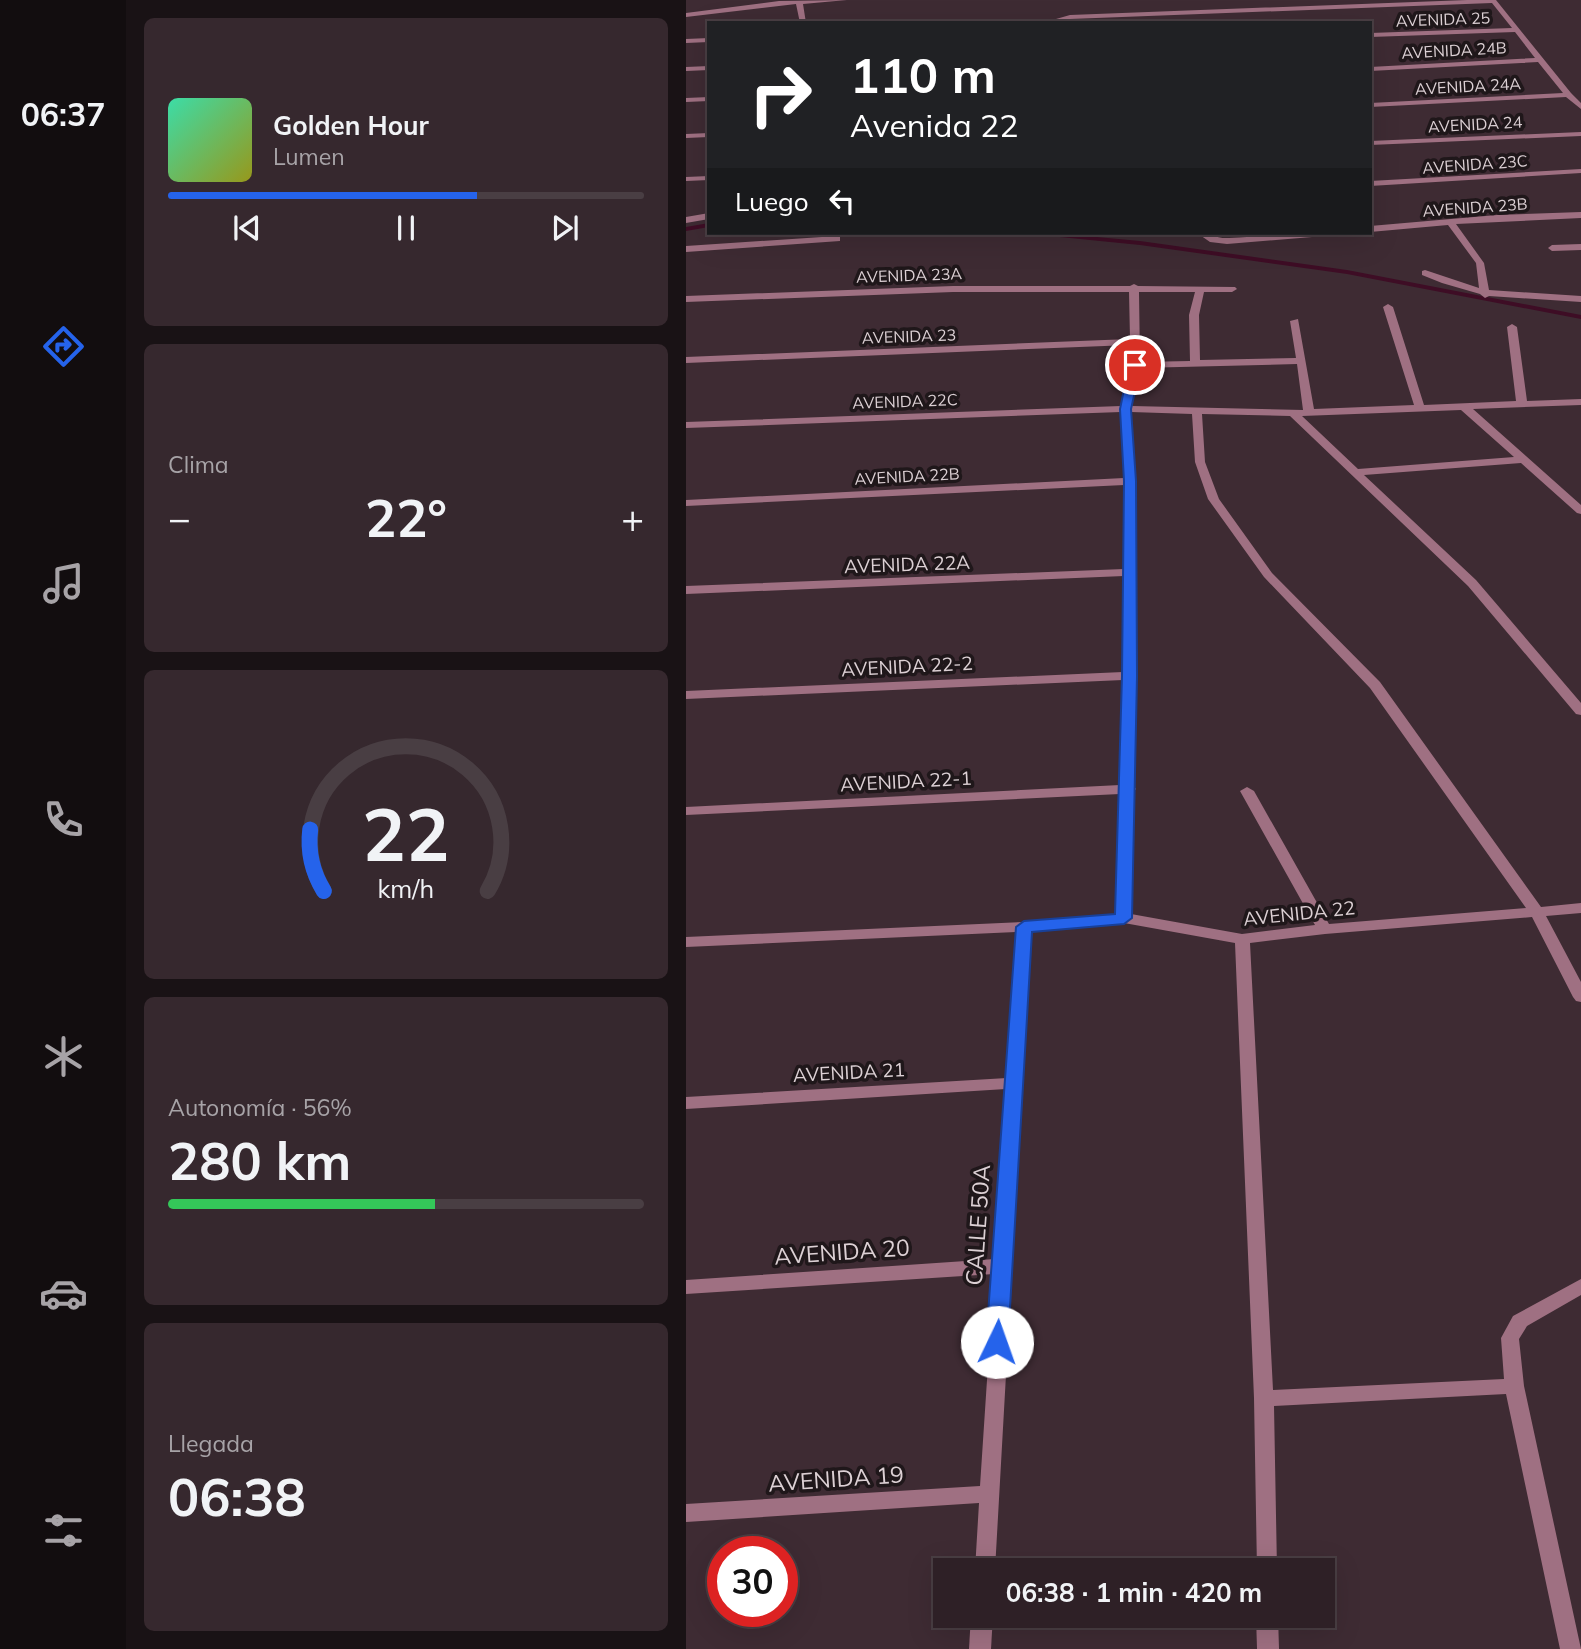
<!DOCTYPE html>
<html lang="es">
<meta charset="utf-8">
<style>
body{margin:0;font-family:Mulish,sans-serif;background:#36282e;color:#f1f3f6;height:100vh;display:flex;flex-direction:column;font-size:26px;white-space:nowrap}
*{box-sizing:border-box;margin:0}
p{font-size:23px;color:#a7a3a7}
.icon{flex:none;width:38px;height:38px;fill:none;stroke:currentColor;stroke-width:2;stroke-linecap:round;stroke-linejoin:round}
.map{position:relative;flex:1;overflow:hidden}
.side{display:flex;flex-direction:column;gap:18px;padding:18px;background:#191215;width:560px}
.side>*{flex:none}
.hud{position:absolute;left:21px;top:21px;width:665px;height:214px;border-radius:0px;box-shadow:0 7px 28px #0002,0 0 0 2px #493e43;background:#202124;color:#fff;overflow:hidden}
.speed{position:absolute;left:21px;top:1536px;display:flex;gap:14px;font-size:35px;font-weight:700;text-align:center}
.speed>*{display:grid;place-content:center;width:91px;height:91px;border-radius:50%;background:#2e2026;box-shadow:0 7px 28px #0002,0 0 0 2px #493e43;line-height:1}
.speed .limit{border:10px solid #d22;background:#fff;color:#111}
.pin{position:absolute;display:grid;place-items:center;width:60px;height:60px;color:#fff;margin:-30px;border:4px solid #fff;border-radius:50%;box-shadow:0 2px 7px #0007}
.me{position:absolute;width:77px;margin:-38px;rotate:3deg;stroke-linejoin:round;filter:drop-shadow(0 0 5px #0008)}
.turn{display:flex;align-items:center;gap:24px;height:147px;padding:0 28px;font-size:32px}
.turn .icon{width:91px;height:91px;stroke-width:2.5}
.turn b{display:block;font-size:49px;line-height:60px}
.then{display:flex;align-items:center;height:66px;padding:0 28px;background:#0003;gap:14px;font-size:26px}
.big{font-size:52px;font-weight:700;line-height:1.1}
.side .widget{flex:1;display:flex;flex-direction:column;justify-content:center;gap:10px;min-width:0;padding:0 24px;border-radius:10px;background:#36282e}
.side .dial{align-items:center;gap:0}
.dial svg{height:182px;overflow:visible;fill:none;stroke:#493e43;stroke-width:7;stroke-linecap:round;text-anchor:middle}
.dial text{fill:#f1f3f6;stroke:none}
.song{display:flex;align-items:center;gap:21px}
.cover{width:84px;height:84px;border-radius:10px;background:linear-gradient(135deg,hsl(160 70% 55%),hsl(60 70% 35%))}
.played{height:7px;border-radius:4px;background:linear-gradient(90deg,#2563eb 65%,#493e43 65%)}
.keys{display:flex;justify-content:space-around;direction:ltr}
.heat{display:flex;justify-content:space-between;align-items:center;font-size:38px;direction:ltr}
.charge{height:10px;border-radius:5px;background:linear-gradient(90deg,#34c759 56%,#493e43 0)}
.trip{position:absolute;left:247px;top:1558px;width:402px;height:70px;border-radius:0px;background:#2e2026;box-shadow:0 7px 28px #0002,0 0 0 2px #493e43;font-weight:700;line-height:70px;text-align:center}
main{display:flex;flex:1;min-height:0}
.tab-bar{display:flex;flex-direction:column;width:126px;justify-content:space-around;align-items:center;background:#120d0f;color:#a7a3a7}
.tab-bar .icon{width:49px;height:49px}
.tab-bar .on{color:#2563eb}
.tab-bar b{font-size:32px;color:#f1f3f6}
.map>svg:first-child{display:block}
</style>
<main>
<nav class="tab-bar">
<b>06:37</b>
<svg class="icon on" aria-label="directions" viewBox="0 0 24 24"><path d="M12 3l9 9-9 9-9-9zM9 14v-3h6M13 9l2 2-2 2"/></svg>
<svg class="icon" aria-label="music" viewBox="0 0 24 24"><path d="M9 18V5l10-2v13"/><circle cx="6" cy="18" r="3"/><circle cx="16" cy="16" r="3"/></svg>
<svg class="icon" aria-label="phone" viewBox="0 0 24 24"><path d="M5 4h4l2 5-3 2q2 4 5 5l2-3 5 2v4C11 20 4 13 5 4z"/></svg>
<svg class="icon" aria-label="climate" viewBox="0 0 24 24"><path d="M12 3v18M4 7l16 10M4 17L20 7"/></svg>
<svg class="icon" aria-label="car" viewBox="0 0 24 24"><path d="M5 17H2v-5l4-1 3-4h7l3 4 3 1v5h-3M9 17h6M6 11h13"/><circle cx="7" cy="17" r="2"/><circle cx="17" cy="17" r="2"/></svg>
<svg class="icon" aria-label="filters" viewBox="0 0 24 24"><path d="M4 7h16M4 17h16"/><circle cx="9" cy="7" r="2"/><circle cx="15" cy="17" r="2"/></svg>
</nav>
<section class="side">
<div class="widget">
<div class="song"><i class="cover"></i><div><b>Golden Hour</b><p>Lumen</p></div></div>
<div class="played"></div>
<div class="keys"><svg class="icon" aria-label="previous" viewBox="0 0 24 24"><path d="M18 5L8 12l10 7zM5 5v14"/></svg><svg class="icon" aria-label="pause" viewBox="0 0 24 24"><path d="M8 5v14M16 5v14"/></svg><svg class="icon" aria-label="next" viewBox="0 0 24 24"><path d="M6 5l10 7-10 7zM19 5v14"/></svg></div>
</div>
<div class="widget"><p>Clima</p>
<div class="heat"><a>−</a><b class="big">22°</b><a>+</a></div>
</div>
<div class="widget dial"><svg viewBox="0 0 100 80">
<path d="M14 69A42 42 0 1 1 86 69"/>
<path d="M14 69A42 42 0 0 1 8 42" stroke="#2563eb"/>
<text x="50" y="56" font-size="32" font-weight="700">22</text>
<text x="50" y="72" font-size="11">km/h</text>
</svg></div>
<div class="widget"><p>Autonomía · 56%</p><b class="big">280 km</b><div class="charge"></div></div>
<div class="widget"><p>Llegada</p><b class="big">06:38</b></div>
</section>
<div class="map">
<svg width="895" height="1649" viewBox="0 0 895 1649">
<rect width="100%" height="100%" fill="#3e2b33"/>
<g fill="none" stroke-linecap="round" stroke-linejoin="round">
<g fill="#3e0d25" fill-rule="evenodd">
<polygon points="23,223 23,227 0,231 0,227"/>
<polygon points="351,233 368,233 454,241 661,270 895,315 895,319 661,274 454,245 354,235"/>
</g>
<g fill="#9f7082" fill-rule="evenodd">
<polygon points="161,0 117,4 120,23 114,23 110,4 0,17 0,13 93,1"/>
<polygon points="781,0 810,0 885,93 895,103 895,109 880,97 684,107 684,103 877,93 852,62 684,71 684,67 849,58 829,32 684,37 684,33 826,28 806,3 384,19 356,23 384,15"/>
<polygon points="23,38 23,42 0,43 0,39"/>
<polygon points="23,66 23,70 0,71 0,67"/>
<polygon points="23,97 23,101 0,102 0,98"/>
<polygon points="895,132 895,136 684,145 684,141"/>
<polygon points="23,133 23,137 0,138 0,134"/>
<polygon points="895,169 895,173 684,186 684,181"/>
<polygon points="23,176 23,180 0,181 0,177"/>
<polygon points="895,212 895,218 770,224 798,263 803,290 895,296 895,302 803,296 799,298 794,294 756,283 736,275 736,271 739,270 793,288 790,263 762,225 684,232 684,226 811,215"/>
<polygon points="23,213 23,219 0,223 0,217"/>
<path d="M511,233C522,233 531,239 543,238C576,237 609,231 642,233L638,236L541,244L524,242Z"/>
<polygon points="151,236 154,237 154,241 0,252 0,246"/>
<polygon points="895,244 895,250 866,251 862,248 866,245"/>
<path d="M448,284L452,286L549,287L551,289L546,292H518L513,315L514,360L610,358L604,321L612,319L628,409L728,405L697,307L702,304L707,307L738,405L830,401L821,327L826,324L831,327L841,401L895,399V405L787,409L895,505V514L891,513L835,463L678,475L790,580L895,703V715L890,714L782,586L604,416L516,414L519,462L533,499L586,573L694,682L855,907L895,903V913L860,916L895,982V1002L890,1001L887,997L846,917L639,934L564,943L587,1390L818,1379L815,1338L827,1316L895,1279V1295L841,1326L833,1339L838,1386L895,1649H874L820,1394L588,1406L591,1570H571L568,1398L549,943L438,923L345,931L309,1570H289L293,1503L0,1522V1504L294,1486L308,1274L0,1294V1280L309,1259L320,1089L0,1109V1097L321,1078L330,932L0,947V937L338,922L431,914L434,794L0,815V807L434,785L437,680L0,699V691L437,672L438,576L0,594V586L438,569V485L0,506V500L438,478L435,412L0,428V422L435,406L444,365V345L0,363V357L444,339L443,292H267L0,302V296L267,286H444ZM453,292H509L503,315L504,361L454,362ZM611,364L617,410L446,406L453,368ZM775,410L828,457L672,469L616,416ZM445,412L506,414L509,462L522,499L578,577L684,688L840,908L643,924L568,791L561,787L554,791L629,925L556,934L445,914L447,792L450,789L448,786C450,661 453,537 445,412Z"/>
<polygon points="285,1615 307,1615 305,1649 283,1649"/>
<polygon points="570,1615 592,1615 593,1649 571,1649"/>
</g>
</g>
<polygon fill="#2563eb" stroke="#184099" stroke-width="2" points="449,362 455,365 445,409 450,481 451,676 446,918 438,924 346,932 322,1342 318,1348 311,1351 303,1348 300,1342 330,927 338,921 429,914 436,676 438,481 434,409 443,365"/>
<g text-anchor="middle" stroke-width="7" stroke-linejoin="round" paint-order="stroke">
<g font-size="16" fill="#dcd0d4" stroke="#1f171a">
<text transform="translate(757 19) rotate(-2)" y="6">AVENIDA 25</text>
<text transform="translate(768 50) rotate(-3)" y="6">AVENIDA 24B</text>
<text transform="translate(782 86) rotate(-3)" y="6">AVENIDA 24A</text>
<text transform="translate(789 124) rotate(-3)" y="6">AVENIDA 24</text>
<text transform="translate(789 164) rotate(-4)" y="6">AVENIDA 23C</text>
<text transform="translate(789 207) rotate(-4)" y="6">AVENIDA 23B</text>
<text transform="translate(223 275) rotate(-2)" y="6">AVENIDA 23A</text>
<text transform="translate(223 336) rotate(-2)" y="6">AVENIDA 23</text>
<text transform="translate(219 401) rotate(-2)" y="6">AVENIDA 22C</text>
<text transform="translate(221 476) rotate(-3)" y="6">AVENIDA 22B</text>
</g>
<g font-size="19" fill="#dcd0d4" stroke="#1f171a">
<text transform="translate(221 564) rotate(-2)" y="7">AVENIDA 22A</text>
<text transform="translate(221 666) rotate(-3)" y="7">AVENIDA 22-2</text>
<text transform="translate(220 781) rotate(-3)" y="7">AVENIDA 22-1</text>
<text transform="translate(613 913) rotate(-6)" y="7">AVENIDA 22</text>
<text transform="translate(163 1072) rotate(-3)" y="7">AVENIDA 21</text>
</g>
<g font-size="23" fill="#dcd0d4" stroke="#1f171a">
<text transform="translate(292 1225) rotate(-86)" y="8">CALLE 50A</text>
<text transform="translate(156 1252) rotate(-4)" y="8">AVENIDA 20</text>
<text transform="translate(150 1479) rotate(-4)" y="8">AVENIDA 19</text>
</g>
</g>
</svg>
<div class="speed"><div class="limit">30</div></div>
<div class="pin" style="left:449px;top:365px;background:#d93025"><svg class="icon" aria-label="arrive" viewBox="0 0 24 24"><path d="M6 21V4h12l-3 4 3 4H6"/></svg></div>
<svg class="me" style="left:311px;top:1342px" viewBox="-20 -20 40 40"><circle r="19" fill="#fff"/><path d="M0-13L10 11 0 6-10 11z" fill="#2563eb"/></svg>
<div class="trip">06:38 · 1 min · 420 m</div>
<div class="hud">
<div class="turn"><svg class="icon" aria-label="right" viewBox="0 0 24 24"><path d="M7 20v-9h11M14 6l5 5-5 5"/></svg><div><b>110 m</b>Avenida 22</div></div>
<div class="then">Luego<svg class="icon" aria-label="left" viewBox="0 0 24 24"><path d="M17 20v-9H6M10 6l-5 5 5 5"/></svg></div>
</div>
</div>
</main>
